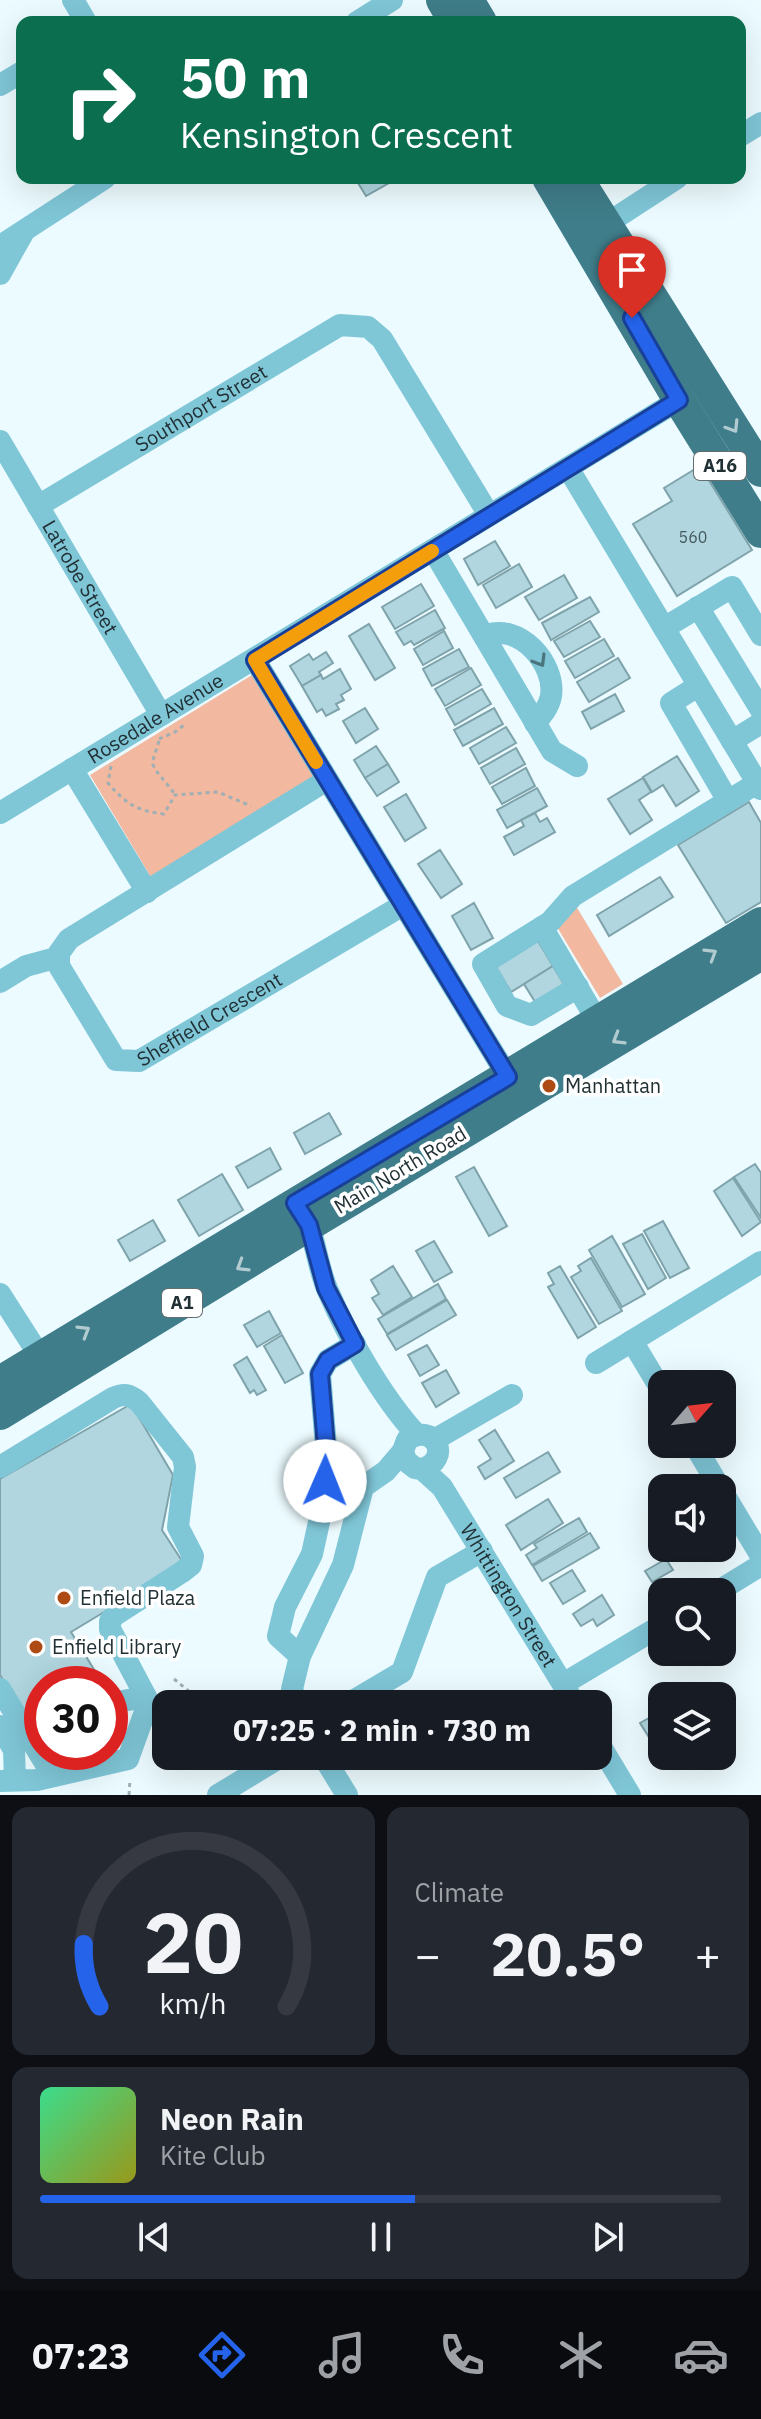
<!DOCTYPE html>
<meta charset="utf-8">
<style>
body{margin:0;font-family:"IBM Plex Sans",sans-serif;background:#242831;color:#f1f3f6;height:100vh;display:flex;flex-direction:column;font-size:30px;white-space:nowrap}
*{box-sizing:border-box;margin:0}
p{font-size:26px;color:#9ea1a6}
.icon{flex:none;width:44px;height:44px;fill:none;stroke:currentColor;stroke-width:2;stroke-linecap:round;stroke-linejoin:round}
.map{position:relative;height:1795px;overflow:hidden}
.sheet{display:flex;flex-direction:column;gap:12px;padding:12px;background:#0d0f14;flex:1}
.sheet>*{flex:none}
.hud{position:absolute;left:16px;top:16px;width:730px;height:168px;border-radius:16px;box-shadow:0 8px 32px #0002;background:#0b6e4f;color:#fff;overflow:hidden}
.needle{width:52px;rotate:62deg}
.fabs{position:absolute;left:648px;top:1370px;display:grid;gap:16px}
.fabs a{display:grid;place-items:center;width:88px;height:88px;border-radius:16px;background:#171b24;box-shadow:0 8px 32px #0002;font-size:40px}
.speed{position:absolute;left:24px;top:1666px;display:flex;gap:16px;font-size:40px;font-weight:700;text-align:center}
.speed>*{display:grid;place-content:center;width:104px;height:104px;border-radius:50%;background:#171b24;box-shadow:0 8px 32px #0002;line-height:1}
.speed .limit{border:12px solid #d22;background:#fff;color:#111}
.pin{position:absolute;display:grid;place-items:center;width:68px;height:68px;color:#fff;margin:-82px -34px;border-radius:50% 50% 50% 0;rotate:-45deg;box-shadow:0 0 8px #0007}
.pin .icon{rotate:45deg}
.me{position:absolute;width:88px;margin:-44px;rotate:1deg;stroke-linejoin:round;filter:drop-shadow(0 0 6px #0008)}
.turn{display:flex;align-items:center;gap:28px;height:168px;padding:0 32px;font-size:36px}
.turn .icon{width:104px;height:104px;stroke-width:2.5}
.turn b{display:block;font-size:56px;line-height:68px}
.big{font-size:60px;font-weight:700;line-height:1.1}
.sheet .card{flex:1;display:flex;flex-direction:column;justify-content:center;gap:12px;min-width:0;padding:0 28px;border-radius:16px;background:#242831}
.sheet .dial{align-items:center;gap:0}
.dial svg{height:208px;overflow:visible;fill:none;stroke:#363941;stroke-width:7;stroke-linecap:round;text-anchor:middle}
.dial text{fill:#f1f3f6;stroke:none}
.song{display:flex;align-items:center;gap:24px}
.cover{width:96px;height:96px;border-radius:12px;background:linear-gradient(135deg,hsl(150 70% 55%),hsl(60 70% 35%))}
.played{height:8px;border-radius:4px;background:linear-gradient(90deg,#2563eb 55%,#363941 55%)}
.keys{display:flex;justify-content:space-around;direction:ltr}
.heat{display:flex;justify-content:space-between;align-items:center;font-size:44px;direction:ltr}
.sheet .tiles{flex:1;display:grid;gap:12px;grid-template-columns:1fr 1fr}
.card:last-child{grid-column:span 2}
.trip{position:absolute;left:152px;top:1690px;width:460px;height:80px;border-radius:16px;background:#171b24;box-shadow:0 8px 32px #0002;font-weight:700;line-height:80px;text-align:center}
.menu{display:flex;height:128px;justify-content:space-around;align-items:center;background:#090b0e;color:#9ea1a6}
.menu .icon{width:56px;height:56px}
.menu .on{color:#2563eb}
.menu b{font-size:36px;color:#f1f3f6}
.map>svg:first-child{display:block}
</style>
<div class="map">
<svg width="761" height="1795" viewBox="0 0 761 1795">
<rect width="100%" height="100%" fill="#ecfbff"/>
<g fill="#f2b8a0">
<polygon points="252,675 314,777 152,879 90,775"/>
<polygon points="576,906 623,984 600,998 557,927"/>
</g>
<g fill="#b1d6df" stroke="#7ea3ab" stroke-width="2">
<polygon points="355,178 398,178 366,196"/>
<polygon points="700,466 752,550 677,596 633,524 672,501 664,488"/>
<polygon points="495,541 510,566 478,585 464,559"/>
<polygon points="519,564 532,587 496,608 483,585"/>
<polygon points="564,575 577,598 539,620 525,597"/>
<polygon points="421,584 434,606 395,629 382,607"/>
<polygon points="590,597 599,612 551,640 542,623"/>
<polygon points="435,610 445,628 414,645 411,641 404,645 396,632"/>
<polygon points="590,621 600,637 564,657 554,641"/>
<polygon points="369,624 395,668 375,680 349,636"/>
<polygon points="444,631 453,648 423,665 414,649"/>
<polygon points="604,639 614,656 575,678 565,661"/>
<polygon points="459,649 469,667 432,686 423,669"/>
<polygon points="326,652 333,663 319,672 321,675 302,686 290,666 309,654 313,660"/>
<polygon points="618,658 630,678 589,702 577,682"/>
<polygon points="471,668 481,685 445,706 435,689"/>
<polygon points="340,669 351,689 341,695 344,700 336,704 339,709 326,716 322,709 317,712 302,686 321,675 323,679"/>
<polygon points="482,689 491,704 455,725 446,709"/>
<polygon points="615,694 624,711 591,729 582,712"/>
<polygon points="365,708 378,729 356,743 343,721"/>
<polygon points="494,708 503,724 463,746 454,730"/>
<polygon points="506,727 516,743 479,764 470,748"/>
<polygon points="376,746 388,764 365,778 354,760"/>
<polygon points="516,748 525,764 490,784 481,768"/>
<polygon points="677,756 699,791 676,806 663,785 652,792 643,777"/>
<polygon points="388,764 399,782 377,796 365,778"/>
<polygon points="526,768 535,786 502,804 492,787"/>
<polygon points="643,778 651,792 639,800 652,820 630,834 608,799"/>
<polygon points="537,788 547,806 507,828 497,810"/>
<polygon points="406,794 426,828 405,841 384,807"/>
<polygon points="749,802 761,823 761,902 726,923 678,845"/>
<polygon points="535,813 540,822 547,818 555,832 514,855 504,837 524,826 521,820"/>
<polygon points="440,850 462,884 441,898 418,864"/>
<polygon points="660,877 673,897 609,936 597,915"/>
<polygon points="474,903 493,938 471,950 452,916"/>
<polygon points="538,941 553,966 511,992 496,967"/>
<polygon points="553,966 574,1001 545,1018 524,984"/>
<polygon points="329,1113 341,1134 305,1154 294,1133"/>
<polygon points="270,1148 281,1169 248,1188 236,1167"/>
<polygon points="755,1164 761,1173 761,1218 734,1177"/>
<polygon points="474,1167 507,1226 489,1236 456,1177"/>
<polygon points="222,1174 243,1210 199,1236 178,1200"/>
<polygon points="733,1178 761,1222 742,1236 714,1191"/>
<polygon points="153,1220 165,1241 130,1261 118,1240"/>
<polygon points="663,1221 689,1268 670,1278 644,1231"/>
<polygon points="642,1234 666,1278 648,1289 623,1244"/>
<polygon points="612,1236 645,1294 622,1307 589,1250"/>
<polygon points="434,1241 452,1272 434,1282 416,1251"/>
<polygon points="591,1258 622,1311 599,1324 571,1277 581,1271 578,1266"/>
<polygon points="393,1266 412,1297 383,1315 372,1298 379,1294 371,1280"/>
<polygon points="560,1266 596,1327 578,1338 548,1287 554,1284 548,1273"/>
<polygon points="438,1284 446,1299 387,1334 378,1319"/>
<polygon points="447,1300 456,1315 396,1350 387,1335"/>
<polygon points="269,1311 281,1333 257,1347 244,1325"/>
<polygon points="282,1335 303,1373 285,1383 264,1346"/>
<polygon points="427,1345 439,1365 420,1376 408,1355"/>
<polygon points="247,1357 266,1390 257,1395 254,1390 250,1393 234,1365"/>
<polygon points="446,1370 459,1393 436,1407 422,1383"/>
<polygon points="131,1404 173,1475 162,1530 184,1564 71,1632 98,1676 85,1684 42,1684 42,1734 38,1736 0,1675 0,1479"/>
<polygon points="495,1430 514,1461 485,1479 478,1467 491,1459 479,1440"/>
<polygon points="548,1452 560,1472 516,1498 504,1478"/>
<polygon points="548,1499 563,1523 521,1550 506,1525"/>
<polygon points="579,1518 587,1532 532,1565 526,1555 537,1548 534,1544"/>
<polygon points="590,1533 599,1548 542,1581 533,1566"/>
<polygon points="666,1559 673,1570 652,1582 645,1571"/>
<polygon points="572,1570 585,1591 563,1604 550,1583"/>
<polygon points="602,1595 614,1615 597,1626 593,1619 581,1626 573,1614"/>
<polygon points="658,1713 662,1719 662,1751 659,1753 640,1723"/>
</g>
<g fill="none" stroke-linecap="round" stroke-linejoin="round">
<g stroke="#a0afb3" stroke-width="3" stroke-dasharray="4 4" stroke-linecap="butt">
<polyline points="159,739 175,732 184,725"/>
<path d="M159,741L152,763C158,776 168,783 175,795"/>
<path d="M111,766L108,783C126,804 137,811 164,814L175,795L218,792L251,806"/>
<polyline points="174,1679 190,1692 214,1704"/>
<polyline points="129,1795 130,1779"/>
</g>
<g stroke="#7fc6d7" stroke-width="22">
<polyline points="73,0 86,22"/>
<polyline points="357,22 392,0"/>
<polyline points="0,85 22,72"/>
<polyline points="740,136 761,123"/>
<polyline points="594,232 677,178"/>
<polyline points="0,246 105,178"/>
<polyline points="0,274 23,233"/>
<path id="s1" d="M0,441L161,715"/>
<polyline points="568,468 664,628"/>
<path id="s2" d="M38,506L340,325L368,327L382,339L489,515"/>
<polyline points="433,550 552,751 577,766"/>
<polyline points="698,607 761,710"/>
<polyline points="761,635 732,587 664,628 761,789"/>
<path d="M484,636C519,621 556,664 551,696C549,707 542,715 535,723"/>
<polyline points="255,660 508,1077"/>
<polyline points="698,686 671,703 728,801"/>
<polyline points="732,741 761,723"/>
<polyline points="72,769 147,892"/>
<path id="s3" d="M327,780L69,939L59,953V966L116,1060L139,1061L403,905"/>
<path id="s4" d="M0,813L679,400"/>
<polyline points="542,927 598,1022"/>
<polyline points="0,982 26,966 59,957"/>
<polyline points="578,987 531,1015 507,1006 483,964 550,922 573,896 757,783"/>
<path d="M309,1225C316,1246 319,1271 328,1291C348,1337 382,1397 416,1434"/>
<polyline points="0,1294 41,1358"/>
<polyline points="632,1341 662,1391"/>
<polyline points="596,1363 761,1262"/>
<polyline points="434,1440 512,1395"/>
<polyline points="694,1444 720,1488"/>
<path d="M0,1467L113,1398C124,1393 129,1394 139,1402L183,1457L185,1467L178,1527L193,1556L191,1565L182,1572L115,1615L110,1621V1629L146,1697V1709L128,1759L37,1780L0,1781"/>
<path id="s5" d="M422,1469C452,1460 436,1421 407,1440L403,1451L406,1461L415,1468L422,1469L442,1487L575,1704"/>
<polyline points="722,1491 761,1556"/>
<polyline points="717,1592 761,1565"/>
<polyline points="300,1656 278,1636 285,1607 312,1554 323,1504 327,1459 320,1374 328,1360 355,1344"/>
<polyline points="563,1684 662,1625"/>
<polyline points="0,1689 53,1776"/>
<polyline points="297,1704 292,1689 300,1656 343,1565 363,1487 386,1471 403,1451"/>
<polyline points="348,1704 402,1672 437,1577 482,1551"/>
<polyline points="110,1705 116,1702 146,1697"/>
<polyline points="0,1726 14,1750 15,1780"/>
<polyline points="598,1742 630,1795"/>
<polyline points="323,1756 347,1795"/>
<polyline points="218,1795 282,1756"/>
</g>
<g stroke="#3f7d8a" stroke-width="32">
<polyline points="442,0 455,22"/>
<polyline points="468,0 481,22"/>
<polyline points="548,178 679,400 761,532"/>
<polyline points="577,178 761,471"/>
<polyline points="0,1382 761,923"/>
<polyline points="0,1414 309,1225 761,954"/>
</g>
</g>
<defs><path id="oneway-chevron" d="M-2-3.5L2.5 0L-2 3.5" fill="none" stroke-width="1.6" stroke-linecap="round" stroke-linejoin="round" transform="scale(2)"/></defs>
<g stroke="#b2cbd0">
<use href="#oneway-chevron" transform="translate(733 427) rotate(58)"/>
<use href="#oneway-chevron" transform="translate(711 954) rotate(-32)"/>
<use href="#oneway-chevron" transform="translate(618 1039) rotate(149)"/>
<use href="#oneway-chevron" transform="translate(242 1266) rotate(148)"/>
<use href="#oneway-chevron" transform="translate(84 1331) rotate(-31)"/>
</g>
<use stroke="#4b747d" href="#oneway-chevron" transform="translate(540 661) rotate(59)"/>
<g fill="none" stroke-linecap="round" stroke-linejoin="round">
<g stroke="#184099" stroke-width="20">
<polyline id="route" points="325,1481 327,1459 320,1374 328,1360 355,1344 326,1288 309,1225 295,1203 508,1077 255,660 679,400 632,318"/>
</g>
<use href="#route" stroke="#2563eb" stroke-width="14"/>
<polyline stroke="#f59e0b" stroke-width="14" points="316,762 255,660 432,551"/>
</g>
<g fill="#ae4b14" stroke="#fff" stroke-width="3">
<circle cx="549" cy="1086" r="8"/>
<circle cx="64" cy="1598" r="8"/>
<circle cx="36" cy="1647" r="8"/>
</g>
<g text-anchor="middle" stroke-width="7" stroke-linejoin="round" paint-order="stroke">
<g font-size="16" fill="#455a5f">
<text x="693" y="543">560</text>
</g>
<g fill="#fff" stroke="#646e71" stroke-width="2">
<rect x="694" y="452" width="52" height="28" rx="6"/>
<rect x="162" y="1289" width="40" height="28" rx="6"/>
</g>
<g font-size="18" font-weight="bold" fill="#213034">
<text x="720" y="472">A16</text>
<text x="182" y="1309">A1</text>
</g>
<g font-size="20" fill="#213034" stroke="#fff">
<text dy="7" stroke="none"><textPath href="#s2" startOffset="190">Southport Street</textPath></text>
<text dy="7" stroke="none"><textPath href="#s1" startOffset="158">Latrobe Street</textPath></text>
<text dy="7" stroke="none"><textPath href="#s4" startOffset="182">Rosedale Avenue</textPath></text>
<text dy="7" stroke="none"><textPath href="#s3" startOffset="548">Sheffield Crescent</textPath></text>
<text transform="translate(400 1170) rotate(-31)" y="7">Main North Road</text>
<text dy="7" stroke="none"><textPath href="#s5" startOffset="262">Whittington Street</textPath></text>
</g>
<g font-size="20" fill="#213034" stroke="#fff" text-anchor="start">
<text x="565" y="1093">Manhattan</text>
<text x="80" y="1605">Enfield Plaza</text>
<text x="52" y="1654">Enfield Library</text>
</g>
</g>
</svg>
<div class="fabs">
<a><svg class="needle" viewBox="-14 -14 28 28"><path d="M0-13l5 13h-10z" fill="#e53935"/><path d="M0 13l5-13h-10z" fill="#9ea1a6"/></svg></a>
<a><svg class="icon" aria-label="sound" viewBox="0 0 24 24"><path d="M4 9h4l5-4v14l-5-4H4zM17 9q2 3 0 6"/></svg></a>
<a><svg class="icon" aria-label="search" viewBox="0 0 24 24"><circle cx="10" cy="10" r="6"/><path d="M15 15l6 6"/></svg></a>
<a><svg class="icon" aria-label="layers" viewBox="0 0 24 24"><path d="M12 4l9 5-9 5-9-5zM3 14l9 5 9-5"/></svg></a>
</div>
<div class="speed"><div class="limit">30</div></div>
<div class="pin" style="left:632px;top:318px;background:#d93025"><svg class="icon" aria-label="arrive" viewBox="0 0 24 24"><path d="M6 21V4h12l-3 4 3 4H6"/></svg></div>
<svg class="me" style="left:325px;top:1481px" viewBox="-20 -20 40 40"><circle r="19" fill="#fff"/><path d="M0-13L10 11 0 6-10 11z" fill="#2563eb"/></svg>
<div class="trip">07:25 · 2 min · 730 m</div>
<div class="hud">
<div class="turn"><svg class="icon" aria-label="right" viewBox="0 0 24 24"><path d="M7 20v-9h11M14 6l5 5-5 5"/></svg><div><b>50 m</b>Kensington Crescent</div></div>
</div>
</div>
<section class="sheet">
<div class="tiles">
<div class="card dial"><svg viewBox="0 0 100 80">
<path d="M14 69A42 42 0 1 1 86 69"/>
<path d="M14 69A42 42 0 0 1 8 45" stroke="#2563eb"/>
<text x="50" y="56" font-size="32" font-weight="700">20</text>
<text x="50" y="72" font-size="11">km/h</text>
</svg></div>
<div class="card"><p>Climate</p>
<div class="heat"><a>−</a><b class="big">20.5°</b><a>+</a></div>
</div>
<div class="card">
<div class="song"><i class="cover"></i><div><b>Neon Rain</b><p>Kite Club</p></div></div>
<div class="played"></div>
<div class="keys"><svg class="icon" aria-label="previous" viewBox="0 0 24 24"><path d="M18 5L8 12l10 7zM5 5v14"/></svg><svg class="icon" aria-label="pause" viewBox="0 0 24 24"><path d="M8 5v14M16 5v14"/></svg><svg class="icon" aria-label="next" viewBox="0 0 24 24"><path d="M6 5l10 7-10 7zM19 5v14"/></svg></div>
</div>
</div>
</section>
<nav class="menu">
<b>07:23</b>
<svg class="icon on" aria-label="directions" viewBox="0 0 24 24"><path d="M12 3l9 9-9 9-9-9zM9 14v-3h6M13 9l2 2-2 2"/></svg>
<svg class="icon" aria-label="music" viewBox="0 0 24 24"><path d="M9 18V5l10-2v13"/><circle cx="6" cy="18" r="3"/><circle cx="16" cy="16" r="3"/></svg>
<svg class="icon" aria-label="phone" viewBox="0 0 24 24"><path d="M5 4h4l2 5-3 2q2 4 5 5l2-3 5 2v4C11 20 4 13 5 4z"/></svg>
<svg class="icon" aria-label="climate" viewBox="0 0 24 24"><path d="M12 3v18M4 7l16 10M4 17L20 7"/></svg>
<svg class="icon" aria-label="car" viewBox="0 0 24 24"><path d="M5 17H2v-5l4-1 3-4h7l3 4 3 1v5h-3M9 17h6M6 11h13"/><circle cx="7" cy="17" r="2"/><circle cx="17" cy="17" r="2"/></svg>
</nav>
